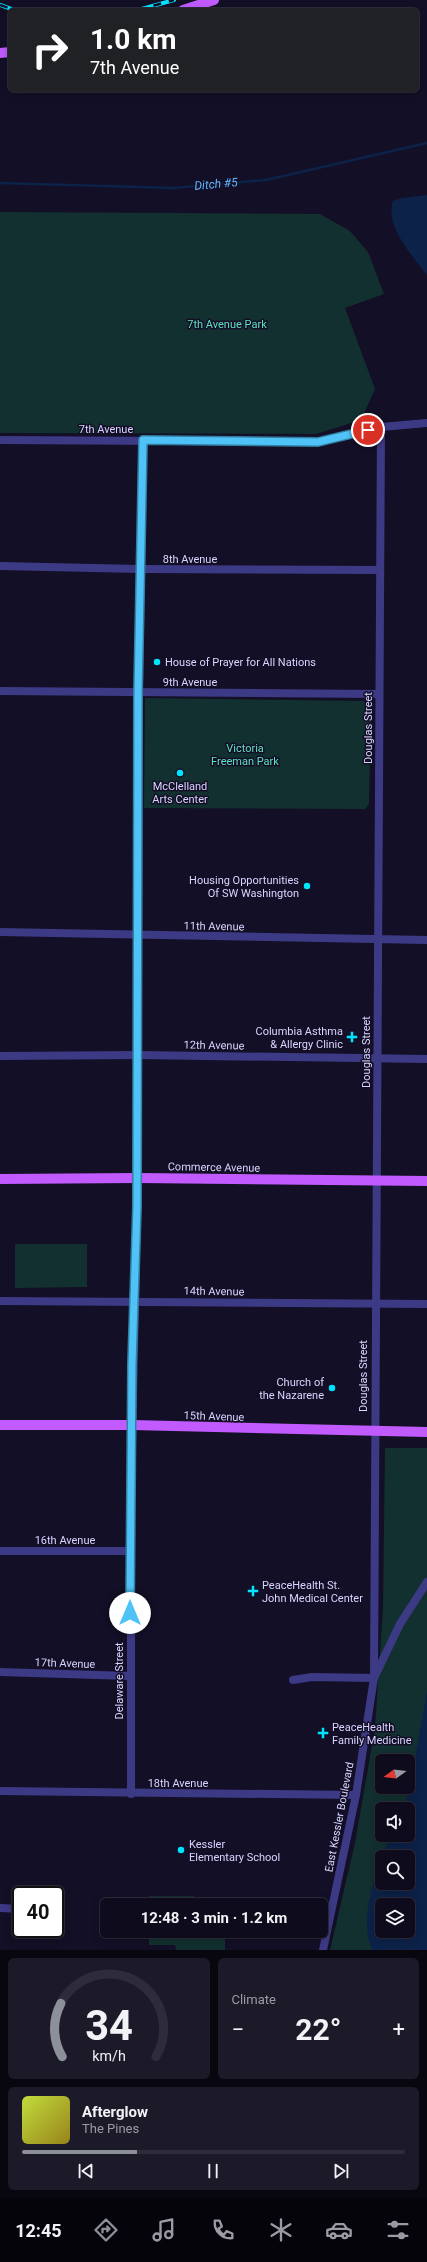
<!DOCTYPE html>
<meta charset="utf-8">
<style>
body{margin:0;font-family:Roboto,sans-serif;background:#1c1929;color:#f1f3f6;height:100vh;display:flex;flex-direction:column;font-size:15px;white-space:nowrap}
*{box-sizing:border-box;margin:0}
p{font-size:13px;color:#9b9ba3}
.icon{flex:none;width:22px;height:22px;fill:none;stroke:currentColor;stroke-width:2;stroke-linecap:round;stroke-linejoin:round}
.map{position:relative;height:1950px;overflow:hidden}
.drawer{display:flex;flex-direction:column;gap:8px;padding:8px;background:#08060f;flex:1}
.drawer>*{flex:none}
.hud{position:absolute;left:8px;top:8px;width:411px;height:84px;border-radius:6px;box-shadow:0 2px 10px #0003,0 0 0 1px #2e2b3b;background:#202124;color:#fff;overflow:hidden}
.needle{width:26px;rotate:255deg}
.tools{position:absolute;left:375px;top:1754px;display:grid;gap:8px}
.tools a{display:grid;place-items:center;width:40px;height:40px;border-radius:6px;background:#0e0b1c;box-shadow:0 2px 10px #0003,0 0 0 1px #2e2b3b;font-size:20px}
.speed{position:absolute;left:12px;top:1886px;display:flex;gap:8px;font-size:20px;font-weight:700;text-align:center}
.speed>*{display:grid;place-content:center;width:52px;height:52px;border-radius:50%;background:#0e0b1c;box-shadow:0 2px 10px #0003,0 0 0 1px #2e2b3b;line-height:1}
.speed .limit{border:2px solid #111;border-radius:6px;background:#fff;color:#111}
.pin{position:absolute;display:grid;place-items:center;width:34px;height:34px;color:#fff;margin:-17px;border:2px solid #fff;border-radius:50%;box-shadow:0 1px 4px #0007}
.me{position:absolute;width:44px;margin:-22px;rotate:0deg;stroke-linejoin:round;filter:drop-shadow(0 0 3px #0008)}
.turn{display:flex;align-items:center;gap:14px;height:84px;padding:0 16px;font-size:18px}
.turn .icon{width:52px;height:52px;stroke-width:2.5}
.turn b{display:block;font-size:28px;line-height:34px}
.big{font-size:30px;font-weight:700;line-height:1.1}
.drawer .widget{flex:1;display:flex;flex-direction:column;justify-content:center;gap:6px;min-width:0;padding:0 14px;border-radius:6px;background:#1c1929}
.drawer .dial{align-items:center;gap:0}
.dial svg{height:104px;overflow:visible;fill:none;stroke:#2e2b3b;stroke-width:7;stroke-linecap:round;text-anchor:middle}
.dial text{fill:#f1f3f6;stroke:none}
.song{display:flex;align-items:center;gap:12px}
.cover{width:48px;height:48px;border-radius:6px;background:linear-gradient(135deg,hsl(70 70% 55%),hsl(50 70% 35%))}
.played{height:4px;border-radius:2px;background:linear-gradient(90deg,#8c9099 30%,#2e2b3b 30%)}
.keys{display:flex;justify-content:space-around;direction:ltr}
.heat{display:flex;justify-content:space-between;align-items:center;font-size:22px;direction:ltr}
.drawer .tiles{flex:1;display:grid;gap:8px;grid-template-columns:1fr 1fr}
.widget:last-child{grid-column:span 2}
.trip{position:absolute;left:100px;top:1898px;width:228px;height:40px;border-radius:6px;background:#0e0b1c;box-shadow:0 2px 10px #0003,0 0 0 1px #2e2b3b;font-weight:700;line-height:40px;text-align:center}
.menu{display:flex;height:64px;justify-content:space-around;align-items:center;background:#06040b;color:#9b9ba3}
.menu .icon{width:28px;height:28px}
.menu .selected{color:#8c9099}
.menu b{font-size:18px;color:#f1f3f6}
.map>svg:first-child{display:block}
</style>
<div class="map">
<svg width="427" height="1950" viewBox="0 0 427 1950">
<rect width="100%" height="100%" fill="#130f26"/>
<g fill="#12302f" fill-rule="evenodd">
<polygon points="0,212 320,214 350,231 368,252 384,294 345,308 375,389 361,420 316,434 0,433"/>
<polygon points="145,698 364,701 371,707 369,804 365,809 144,808"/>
<polygon points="15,1244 87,1244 87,1287 15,1288"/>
<path d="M385,1448H427V1950H330L355,1843L375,1728L383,1607ZM382,1761H408V1787H382ZM382,1809H408V1835H382ZM382,1857H408V1883H382ZM382,1905H408V1931H382Z"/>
<rect x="149" y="1896" width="45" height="9"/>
<polygon points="149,1931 225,1931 225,1950 176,1950 175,1945 149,1945"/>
</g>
<g fill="#0c2248" fill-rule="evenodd">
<path d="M427,195V275C413,257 384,225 393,201L401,198Z"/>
<path d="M427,1691V1950H372C360,1923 372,1884 382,1858V1883H408V1857H382L391,1835H408V1809H404L410,1787ZM382,1905H408V1931H382Z"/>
</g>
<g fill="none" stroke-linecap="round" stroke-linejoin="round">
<polyline stroke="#0c2248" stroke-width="2.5" points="0,183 173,188 266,180 427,143"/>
<g stroke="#3d3a85" stroke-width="8">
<polyline points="0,440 318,442 381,427 427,423"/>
<polyline points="0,566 140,569 380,570"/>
<polyline points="0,691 379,694"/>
<polyline points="0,932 427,940"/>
<polyline points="0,1056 138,1055 427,1059"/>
<polyline points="0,1301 427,1304"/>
<polyline points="0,1551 130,1551"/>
<polyline points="0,1672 130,1676"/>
<polyline points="374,1678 381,427"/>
<polyline points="293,1680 312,1677 374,1678"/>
<polyline points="0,1791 356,1795"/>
<polyline points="131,1794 131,1494 137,1207 139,693 143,440"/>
<polyline points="0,1908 21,1909"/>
<polyline points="323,1950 356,1795 374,1678 400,1624 427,1582"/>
</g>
<g stroke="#c25bff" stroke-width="10">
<polyline points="183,10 214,0"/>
<polyline points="0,53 10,52"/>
<polyline points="0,1179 138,1178 427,1181"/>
<polyline points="0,1425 132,1425 427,1432"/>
</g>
<g stroke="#00e5ff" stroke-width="4">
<g id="rail">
<polyline points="0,5 14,10"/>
<polyline points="138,10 174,0"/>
</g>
</g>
<use href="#rail" stroke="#130f26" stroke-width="2.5" stroke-dasharray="8" stroke-linecap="butt"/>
</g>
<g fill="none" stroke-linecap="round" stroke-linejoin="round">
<g stroke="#337fa1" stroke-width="10">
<polyline id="route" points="130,1613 132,1364 137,1206 138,693 143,440 318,442 368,430"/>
</g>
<use href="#route" stroke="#4fc3f7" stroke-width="7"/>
</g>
<g fill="#00e5ff" stroke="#130f26" stroke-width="1.5">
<circle cx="157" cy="662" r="4"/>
<circle cx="180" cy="773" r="4"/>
<circle cx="307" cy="886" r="4"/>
<path d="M350 1031h4v4h4v4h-4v4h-4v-4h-4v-4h4z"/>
<circle cx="332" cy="1388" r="4"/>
<path d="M251 1585h4v4h4v4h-4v4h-4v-4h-4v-4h4z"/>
<path d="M321 1727h4v4h4v4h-4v4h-4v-4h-4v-4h4z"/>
<circle cx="181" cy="1850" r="4"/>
</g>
<g text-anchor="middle" stroke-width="3" stroke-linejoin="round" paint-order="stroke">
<g font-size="11" fill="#5fe0c0" stroke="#130f26">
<text x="227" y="328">7th Avenue Park</text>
<text x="245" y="752">Victoria<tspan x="245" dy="13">Freeman Park</tspan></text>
</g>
<g font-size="11" fill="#d9d4ff" stroke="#130f26">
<text x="106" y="433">7th Avenue</text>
<text x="190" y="563">8th Avenue</text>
<text x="190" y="686">9th Avenue</text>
<text transform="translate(368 728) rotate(-90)" y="4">Douglas Street</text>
<text transform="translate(214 926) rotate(1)" y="4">11th Avenue</text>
<text transform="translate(214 1045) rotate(1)" y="4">12th Avenue</text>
<text transform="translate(366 1052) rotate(-90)" y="4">Douglas Street</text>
<text transform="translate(214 1167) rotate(1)" y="4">Commerce Avenue</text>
<text transform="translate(214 1291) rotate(1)" y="4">14th Avenue</text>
<text transform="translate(363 1376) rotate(-90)" y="4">Douglas Street</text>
<text transform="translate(214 1416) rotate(2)" y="4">15th Avenue</text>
<text x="65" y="1544">16th Avenue</text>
<text transform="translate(65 1663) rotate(2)" y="4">17th Avenue</text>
<text transform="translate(119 1681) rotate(-90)" y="4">Delaware Street</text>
<text x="178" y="1787">18th Avenue</text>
<text transform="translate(339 1817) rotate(-79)" y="4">East Kessler Boulevard</text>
</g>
<g font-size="11" fill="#d9d4ff" stroke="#130f26" text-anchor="start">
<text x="165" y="666">House of Prayer for All Nations</text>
<text x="180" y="790" text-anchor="middle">McClelland<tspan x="180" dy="13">Arts Center</tspan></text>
<text x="299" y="884" text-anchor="end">Housing Opportunities<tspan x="299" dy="13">Of SW Washington</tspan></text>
<text x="343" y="1035" text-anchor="end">Columbia Asthma<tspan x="343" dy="13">&amp; Allergy Clinic</tspan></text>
<text x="324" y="1386" text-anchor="end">Church of<tspan x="324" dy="13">the Nazarene</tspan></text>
<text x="262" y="1589">PeaceHealth St.<tspan x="262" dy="13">John Medical Center</tspan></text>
<text x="332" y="1731">PeaceHealth<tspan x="332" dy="13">Family Medicine</tspan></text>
<text x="189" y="1848">Kessler<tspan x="189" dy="13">Elementary School</tspan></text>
</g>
<g font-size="12" font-style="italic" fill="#62b6ff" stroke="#130f26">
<text transform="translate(216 184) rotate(-5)" y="4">Ditch #5</text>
</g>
</g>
</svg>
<div class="tools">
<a><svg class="needle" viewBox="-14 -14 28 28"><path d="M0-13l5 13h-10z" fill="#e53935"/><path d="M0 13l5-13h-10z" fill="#9b9ba3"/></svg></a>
<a><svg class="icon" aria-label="sound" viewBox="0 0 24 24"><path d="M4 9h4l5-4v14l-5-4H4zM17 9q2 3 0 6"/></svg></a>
<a><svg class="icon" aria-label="search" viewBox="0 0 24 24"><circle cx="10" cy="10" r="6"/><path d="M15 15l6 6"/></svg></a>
<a><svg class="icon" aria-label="layers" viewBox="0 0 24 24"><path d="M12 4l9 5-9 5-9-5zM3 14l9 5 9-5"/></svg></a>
</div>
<div class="speed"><div class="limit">40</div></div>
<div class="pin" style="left:368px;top:430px;background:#d93025"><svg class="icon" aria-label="arrive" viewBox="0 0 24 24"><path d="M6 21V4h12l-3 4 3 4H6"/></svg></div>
<svg class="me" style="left:130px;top:1613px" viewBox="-20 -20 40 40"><circle r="19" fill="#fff"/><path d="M0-13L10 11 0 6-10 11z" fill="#4fc3f7"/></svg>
<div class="trip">12:48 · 3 min · 1.2 km</div>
<div class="hud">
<div class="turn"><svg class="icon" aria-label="right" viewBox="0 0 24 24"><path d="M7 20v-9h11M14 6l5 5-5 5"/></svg><div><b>1.0 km</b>7th Avenue</div></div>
</div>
</div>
<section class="drawer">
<div class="tiles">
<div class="widget dial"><svg viewBox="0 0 100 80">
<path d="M14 69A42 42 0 1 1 86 69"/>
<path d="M14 69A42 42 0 0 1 13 28" stroke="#8c9099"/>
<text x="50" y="56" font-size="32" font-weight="700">34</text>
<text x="50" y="72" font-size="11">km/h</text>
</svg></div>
<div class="widget"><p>Climate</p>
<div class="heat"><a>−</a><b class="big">22°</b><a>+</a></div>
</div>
<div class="widget">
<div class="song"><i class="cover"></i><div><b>Afterglow</b><p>The Pines</p></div></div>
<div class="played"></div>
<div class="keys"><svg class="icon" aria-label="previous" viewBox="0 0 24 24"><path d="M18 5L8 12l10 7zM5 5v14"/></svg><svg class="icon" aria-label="pause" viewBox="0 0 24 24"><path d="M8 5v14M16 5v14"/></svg><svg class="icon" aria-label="next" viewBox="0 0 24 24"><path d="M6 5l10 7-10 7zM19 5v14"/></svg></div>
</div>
</div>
</section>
<nav class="menu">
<b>12:45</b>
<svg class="icon selected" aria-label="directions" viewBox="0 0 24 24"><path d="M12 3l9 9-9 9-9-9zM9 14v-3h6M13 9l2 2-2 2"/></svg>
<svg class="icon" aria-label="music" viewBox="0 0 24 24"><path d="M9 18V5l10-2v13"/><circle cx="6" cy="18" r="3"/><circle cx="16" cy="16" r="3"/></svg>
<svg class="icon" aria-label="phone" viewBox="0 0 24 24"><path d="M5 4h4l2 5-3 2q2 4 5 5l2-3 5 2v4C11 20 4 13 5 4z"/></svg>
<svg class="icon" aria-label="climate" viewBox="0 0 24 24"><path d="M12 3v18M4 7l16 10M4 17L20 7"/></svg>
<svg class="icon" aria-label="car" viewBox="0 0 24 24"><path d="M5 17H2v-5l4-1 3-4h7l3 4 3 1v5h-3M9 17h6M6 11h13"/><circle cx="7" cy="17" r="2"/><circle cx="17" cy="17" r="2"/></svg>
<svg class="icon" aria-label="filters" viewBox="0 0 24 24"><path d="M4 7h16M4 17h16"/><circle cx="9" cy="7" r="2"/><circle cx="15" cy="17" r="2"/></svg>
</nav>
